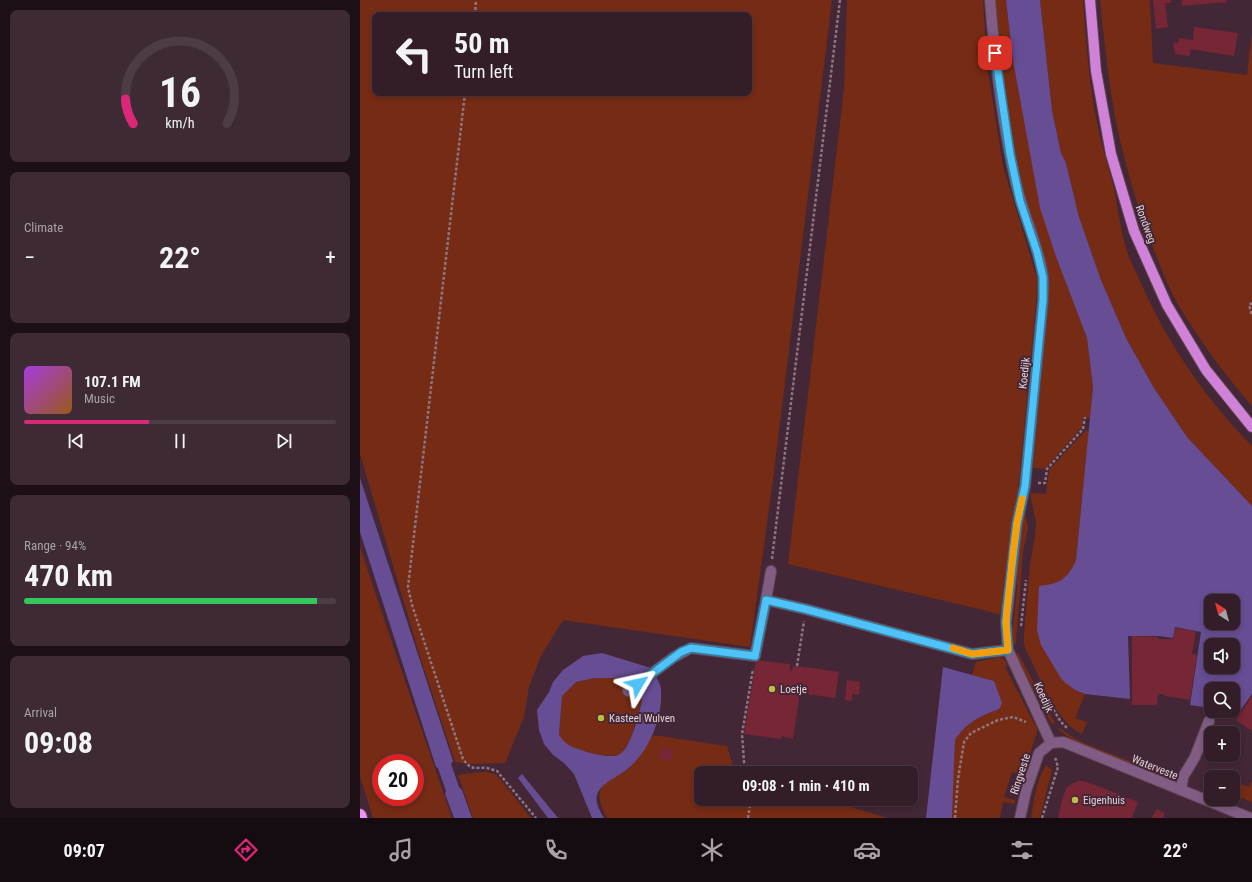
<!DOCTYPE html>
<meta charset="utf-8">
<style>
body{margin:0;font-family:"Roboto Condensed",sans-serif;background:#3d2a34;color:#f1f3f6;height:100vh;display:flex;flex-direction:column;font-size:15px;white-space:nowrap}
*{box-sizing:border-box;margin:0}
p{font-size:13px;color:#a8a2a8}
.icon{flex:none;width:22px;height:22px;fill:none;stroke:currentColor;stroke-width:2;stroke-linecap:round;stroke-linejoin:round}
.map{position:relative;flex:1;overflow:hidden}
.sheet{display:flex;flex-direction:column;gap:10px;padding:10px;background:#1c1016;width:360px}
.sheet>*{flex:none}
.banner{position:absolute;left:12px;top:12px;width:380px;height:84px;border-radius:8px;box-shadow:0 2px 6px #0003,0 0 0 1px #4d3b45;background:#321d28;color:#f1f3f6;overflow:hidden}
.needle{width:26px;rotate:324deg}
.fabs{position:absolute;left:844px;top:594px;display:grid;gap:8px}
.fabs a{display:grid;place-items:center;width:36px;height:36px;border-radius:8px;background:#321d28;box-shadow:0 2px 6px #0003,0 0 0 1px #4d3b45;font-size:20px}
.speed{position:absolute;left:12px;top:754px;display:flex;gap:8px;font-size:20px;font-weight:700;text-align:center}
.speed>*{display:grid;place-content:center;width:52px;height:52px;border-radius:50%;background:#321d28;box-shadow:0 2px 6px #0003,0 0 0 1px #4d3b45;line-height:1}
.speed .limit{border:6px solid #d22;background:#fff;color:#111}
.pin{position:absolute;display:grid;place-items:center;width:34px;height:34px;color:#fff;margin:-17px;border-radius:8px;box-shadow:0 2px 6px #0006}
.me{position:absolute;width:44px;margin:-22px;rotate:54deg;stroke-linejoin:round;filter:drop-shadow(0 0 3px #0008)}
.turn{display:flex;align-items:center;gap:14px;height:84px;padding:0 16px;font-size:18px}
.turn .icon{width:52px;height:52px;stroke-width:2.5}
.turn b{display:block;font-size:28px;line-height:34px}
.big{font-size:30px;font-weight:700;line-height:1.1}
.sheet .widget{flex:1;display:flex;flex-direction:column;justify-content:center;gap:6px;min-width:0;padding:0 14px;border-radius:8px;background:#3d2a34}
.sheet .dial{align-items:center;gap:0}
.dial svg{height:104px;overflow:visible;fill:none;stroke:#4d3b45;stroke-width:7;stroke-linecap:round;text-anchor:middle}
.dial text{fill:#f1f3f6;stroke:none}
.song{display:flex;align-items:center;gap:12px}
.cover{width:48px;height:48px;border-radius:6px;background:linear-gradient(135deg,hsl(280 70% 55%),hsl(30 70% 35%))}
.played{height:4px;border-radius:2px;background:linear-gradient(90deg,#db2777 40%,#4d3b45 40%)}
.keys{display:flex;justify-content:space-around;direction:ltr}
.heat{display:flex;justify-content:space-between;align-items:center;font-size:22px;direction:ltr}
.charge{height:6px;border-radius:3px;background:linear-gradient(90deg,#34c759 94%,#4d3b45 0)}
.trip{position:absolute;left:334px;top:766px;width:224px;height:40px;border-radius:8px;background:#321d28;box-shadow:0 2px 6px #0003,0 0 0 1px #4d3b45;font-weight:700;line-height:40px;text-align:center}
.tab-bar{display:flex;height:64px;justify-content:space-around;align-items:center;background:#140c10;color:#a8a2a8}
.tab-bar .icon{width:28px;height:28px}
.tab-bar .selected{color:#db2777}
.tab-bar b{font-size:18px;color:#f1f3f6}
main{display:flex;flex:1;min-height:0}
.map>svg:first-child{display:block}
</style>
<main>
<section class="sheet">
<div class="widget dial"><svg viewBox="0 0 100 80">
<path d="M14 69A42 42 0 1 1 86 69"/>
<path d="M14 69A42 42 0 0 1 8 50" stroke="#db2777"/>
<text x="50" y="56" font-size="32" font-weight="700">16</text>
<text x="50" y="72" font-size="11">km/h</text>
</svg></div>
<div class="widget"><p>Climate</p>
<div class="heat"><a>−</a><b class="big">22°</b><a>+</a></div>
</div>
<div class="widget">
<div class="song"><i class="cover"></i><div><b>107.1 FM</b><p>Music</p></div></div>
<div class="played"></div>
<div class="keys"><svg class="icon" aria-label="previous" viewBox="0 0 24 24"><path d="M18 5L8 12l10 7zM5 5v14"/></svg><svg class="icon" aria-label="pause" viewBox="0 0 24 24"><path d="M8 5v14M16 5v14"/></svg><svg class="icon" aria-label="next" viewBox="0 0 24 24"><path d="M6 5l10 7-10 7zM19 5v14"/></svg></div>
</div>
<div class="widget"><p>Range · 94%</p><b class="big">470 km</b><div class="charge"></div></div>
<div class="widget"><p>Arrival</p><b class="big">09:08</b></div>
</section>
<div class="map">
<svg width="892" height="818" viewBox="0 0 892 818">
<rect width="100%" height="100%" fill="#432736"/>
<g fill="#762b14" fill-rule="evenodd">
<path d="M0,0H472L414,472L390,647L203,620L181,656L169,687L164,717L145,763L110,764L95,762L61,660L0,454ZM15,15H389V93H15Z"/>
<polygon points="487,0 623,0 627,65 643,166 678,281 658,491 651,524 647,567 644,584 641,615 619,609 428,564 484,89"/>
<path d="M634,0H646L653,61L671,159L695,254L727,338L733,387L730,418L723,417L722,427L685,469L673,468L689,282L688,272C677,236 664,200 657,163C646,109 639,55 634,0Z"/>
<path d="M680,0H723C726,37 728,75 735,112C739,137 747,161 753,185C758,206 760,228 766,248C769,259 775,270 780,281C807,343 845,398 892,446V506L827,437L794,388L766,338L741,280L719,217L706,163L701,153L692,110Z"/>
<path d="M740,0H790L793,63L887,75L892,32V406C865,375 840,341 819,306C808,287 800,265 792,245C776,203 764,161 755,117C748,78 744,39 740,0Z"/>
<path d="M726,430L729,431L716,560C711,573 705,579 692,585L715,690L725,694L715,718L727,722L722,734C696,722 680,678 667,652L664,644V634L670,564L675,537L676,522L670,493L686,494L689,470Z"/>
<polygon points="665,512 668,528 663,552 656,643 653,645 652,636 657,591 658,542"/>
<path d="M0,547C30,637 61,728 92,818H13L0,776ZM21,763H55V797H21Z"/>
<polygon points="658,653 695,723 694,724 691,723 655,654"/>
<path d="M640,657L645,660L647,666L645,667L675,725H677V732L663,775L652,772L644,797L655,800V804L643,802L640,818H592L595,740C608,721 619,717 639,709L634,681L612,675L616,662Z"/>
<path d="M235,678H264L275,688L282,700L271,739L260,755C246,758 219,751 207,745C204,743 201,739 199,736L202,696L216,682Z"/>
<polygon points="700,728 714,738 724,743 813,778 812,780 720,744 709,738 698,729"/>
<path d="M293,735L367,746L373,766L382,773H341V799H464L527,818H247C242,808 235,795 243,785C248,779 261,775 267,770C278,759 286,748 293,735Z"/>
<path d="M686,765L692,770L680,818H671C674,801 676,780 686,765Z"/>
<polygon points="121,772 127,772 137,775 171,818 113,818 98,775"/>
<polygon points="892,781 892,802 874,795 878,783 889,787"/>
</g>
<g fill="#674d94" fill-rule="evenodd">
<path d="M646,0H680L692,110L701,153L706,163L719,217L741,280L766,338L794,388L827,437L892,506V694L880,711L873,710V689H851V708L830,705L841,632L815,627L813,638L799,636H768L770,699L725,694L715,690L702,680L681,645L677,630L679,586C699,584 708,579 716,560L733,387L727,338L695,254L680,208L653,61ZM851,601H873V623H851ZM851,645H873V667H851Z"/>
<polygon points="0,478 93,761 91,764 99,787 102,790 112,818 94,818 85,794 86,791 78,768 76,767 0,532"/>
<path d="M242,653L291,668C294,674 301,683 301,690C303,719 288,754 265,771C256,778 241,783 237,795C235,803 240,811 244,818H232L214,774L204,763L193,755L184,744L179,730L177,710L189,692L193,682L203,670L223,656ZM235,678H264L275,688L282,700C279,713 271,750 258,755C252,758 234,754 227,752C214,747 208,748 199,735L202,696L216,682Z"/>
<path d="M583,667L634,681L642,703L639,709C619,717 608,721 595,740L592,818H566Z"/>
<polygon points="162,774 198,818 188,818 158,778"/>
</g>
<g fill="#762635">
<polygon points="793,0 811,0 811,3 805,3 808,27 796,29"/>
<polygon points="822,0 867,0 867,2 822,6"/>
<polygon points="834,27 878,33 874,56 831,49 829,56 815,54 813,43 818,43 819,38 833,40"/>
<polygon points="815,628 836,631 832,654 837,655 830,700 804,696 805,694 798,694 797,705 772,705 772,636 798,637 798,639 813,639"/>
<polygon points="396,660 430,664 430,670 432,671 433,666 444,667 444,670 445,667 479,672 475,698 440,693 433,739 422,736 421,739 384,734"/>
<polygon points="487,680 500,682 499,695 492,694 492,701 485,700"/>
<polygon points="892,696 892,731 876,720"/>
<polygon points="302,747 314,750 310,762 298,759"/>
<polygon points="718,781 723,781 735,785 778,802 772,818 698,818 702,800 706,789 710,785"/>
<polygon points="796,809 805,813 803,818 792,818"/>
</g>
<g fill="none" stroke-linecap="round" stroke-linejoin="round">
<g stroke="#604553" stroke-width="12">
<g id="minor">
<path d="M630,0C635,61 642,123 656,183C663,215 678,244 683,276C684,284 683,293 683,300L665,486L657,523L646,622L648,650L691,743"/>
<polyline points="411,571 406,600 445,609 612,654 648,650"/>
<polyline points="268,691 314,657 331,648 395,656 406,600"/>
<polyline points="691,743 703,742 890,818"/>
<polyline points="821,790 823,777 835,757 849,721"/>
<polyline points="660,818 666,791 679,753 691,743"/>
</g>
</g>
<g stroke="#604553" stroke-width="12">
<polyline id="major" points="730,0 736,71 751,154 774,231 807,305 846,370 892,427"/>
</g>
<g stroke="#604553" stroke-width="14">
<polyline id="highway" points="0,815 1,818"/>
</g>
<g stroke="#8d7581" stroke-width="2.5" stroke-dasharray="3 2" stroke-linecap="butt">
<polyline points="115,15 116,0"/>
<path d="M105,93L48,587L52,605L103,759C112,771 113,767 127,768C130,769 134,770 137,771L176,818"/>
<polyline points="892,303 889,305 892,316"/>
<polyline points="678,483 685,483 687,469 723,429 725,417"/>
<polyline points="412,559 480,0"/>
<polyline points="661,626 666,580"/>
<polyline points="437,666 444,621"/>
<polyline points="688,701 701,722 708,729"/>
<polyline points="386,773 384,762 382,734 393,669"/>
<polyline points="388,818 391,799"/>
<polyline points="595,818 598,779 604,742 611,733 638,720 653,717 666,722"/>
<polyline points="682,818 698,767 695,757"/>
</g>
<use href="#minor" stroke="#815c85" stroke-width="10"/>
<use href="#major" stroke="#d082d8" stroke-width="10"/>
<use href="#highway" stroke="#ef91f9" stroke-width="12"/>
</g>
<g fill="none" stroke-linecap="round" stroke-linejoin="round">
<g stroke="#337fa1" stroke-width="10">
<polyline id="route" points="278,684 321,652 331,648 395,656 406,600 445,609 612,654 648,650 646,622 647,608 657,523 665,486 683,300 683,277 677,252 660,201 650,154 635,53"/>
</g>
<use href="#route" stroke="#4fc3f7" stroke-width="7"/>
<polyline stroke="#f59e0b" stroke-width="7" points="593,648 612,654 648,650 646,622 653,553 657,523 662,499"/>
</g>
<g fill="#bdbf43" stroke="#432736" stroke-width="1.5">
<circle cx="412" cy="689" r="4"/>
<circle cx="241" cy="718" r="4"/>
<circle cx="715" cy="800" r="4"/>
</g>
<g text-anchor="middle" stroke-width="4" stroke-linejoin="round" paint-order="stroke">
<g font-size="11" fill="#e2d0d8" stroke="#432736">
<text transform="translate(786 224) rotate(70)" y="4">Rondweg</text>
<text transform="translate(664 373) rotate(-84)" y="4">Koedijk</text>
<text transform="translate(684 697) rotate(65)" y="4">Koedijk</text>
<text transform="translate(795 767) rotate(22)" y="4">Waterveste</text>
<text transform="translate(660 774) rotate(-72)" y="4">Ringveste</text>
</g>
<g font-size="11" fill="#e2d0d8" stroke="#432736" text-anchor="start">
<text x="420" y="693">Loetje</text>
<text x="249" y="722">Kasteel Wulven</text>
<text x="723" y="804">Eigenhuis</text>
</g>
</g>
</svg>
<div class="fabs">
<a><svg class="needle" viewBox="-14 -14 28 28"><path d="M0-13l5 13h-10z" fill="#e53935"/><path d="M0 13l5-13h-10z" fill="#a8a2a8"/></svg></a>
<a><svg class="icon" aria-label="sound" viewBox="0 0 24 24"><path d="M4 9h4l5-4v14l-5-4H4zM17 9q2 3 0 6"/></svg></a>
<a><svg class="icon" aria-label="search" viewBox="0 0 24 24"><circle cx="10" cy="10" r="6"/><path d="M15 15l6 6"/></svg></a>
<a>+</a>
<a>−</a>
</div>
<div class="speed"><div class="limit">20</div></div>
<div class="pin" style="left:635px;top:53px;background:#d93025"><svg class="icon" aria-label="arrive" viewBox="0 0 24 24"><path d="M6 21V4h12l-3 4 3 4H6"/></svg></div>
<svg class="me" style="left:278px;top:684px" viewBox="-20 -20 40 40"><path d="M0-17L14 15 0 8-14 15z" fill="#4fc3f7" stroke="#fff" stroke-width="4"/></svg>
<div class="trip">09:08 · 1 min · 410 m</div>
<div class="banner">
<div class="turn"><svg class="icon" aria-label="left" viewBox="0 0 24 24"><path d="M17 20v-9H6M10 6l-5 5 5 5"/></svg><div><b>50 m</b>Turn left</div></div>
</div>
</div>
</main>
<nav class="tab-bar">
<b>09:07</b>
<svg class="icon selected" aria-label="directions" viewBox="0 0 24 24"><path d="M12 3l9 9-9 9-9-9zM9 14v-3h6M13 9l2 2-2 2"/></svg>
<svg class="icon" aria-label="music" viewBox="0 0 24 24"><path d="M9 18V5l10-2v13"/><circle cx="6" cy="18" r="3"/><circle cx="16" cy="16" r="3"/></svg>
<svg class="icon" aria-label="phone" viewBox="0 0 24 24"><path d="M5 4h4l2 5-3 2q2 4 5 5l2-3 5 2v4C11 20 4 13 5 4z"/></svg>
<svg class="icon" aria-label="climate" viewBox="0 0 24 24"><path d="M12 3v18M4 7l16 10M4 17L20 7"/></svg>
<svg class="icon" aria-label="car" viewBox="0 0 24 24"><path d="M5 17H2v-5l4-1 3-4h7l3 4 3 1v5h-3M9 17h6M6 11h13"/><circle cx="7" cy="17" r="2"/><circle cx="17" cy="17" r="2"/></svg>
<svg class="icon" aria-label="filters" viewBox="0 0 24 24"><path d="M4 7h16M4 17h16"/><circle cx="9" cy="7" r="2"/><circle cx="15" cy="17" r="2"/></svg>
<b>22°</b>
</nav>
